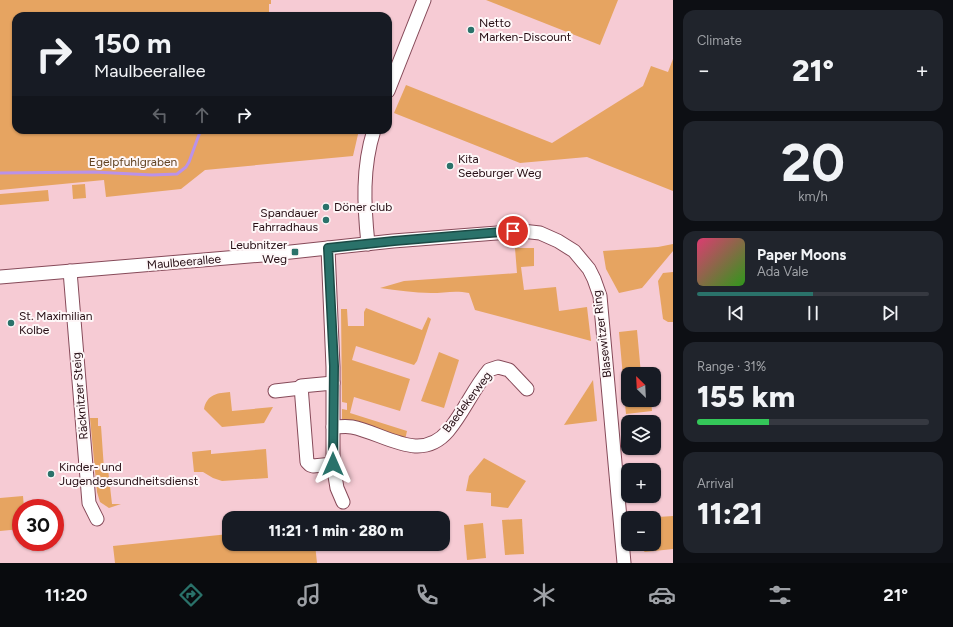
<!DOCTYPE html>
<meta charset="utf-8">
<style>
body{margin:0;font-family:Figtree,sans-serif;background:#20242c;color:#f1f3f6;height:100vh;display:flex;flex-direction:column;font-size:15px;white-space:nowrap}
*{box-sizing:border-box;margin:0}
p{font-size:13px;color:#9ea1a6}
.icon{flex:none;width:22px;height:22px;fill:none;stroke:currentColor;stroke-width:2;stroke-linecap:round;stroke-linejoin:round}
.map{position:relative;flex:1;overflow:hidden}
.drawer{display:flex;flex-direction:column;gap:10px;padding:10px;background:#0d0f14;width:280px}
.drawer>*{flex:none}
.hud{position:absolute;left:12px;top:12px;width:380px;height:122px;border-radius:12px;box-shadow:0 1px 3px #0004;background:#171b24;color:#f1f3f6;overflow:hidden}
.needle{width:26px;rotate:336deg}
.controls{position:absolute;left:621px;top:367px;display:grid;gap:8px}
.controls a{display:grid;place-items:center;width:40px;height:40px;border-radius:8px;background:#171b24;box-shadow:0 1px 3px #0004;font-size:20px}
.speed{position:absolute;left:12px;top:499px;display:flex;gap:8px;font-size:20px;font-weight:700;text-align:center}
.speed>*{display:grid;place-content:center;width:52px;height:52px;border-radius:50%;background:#171b24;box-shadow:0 1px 3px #0004;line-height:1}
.speed .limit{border:6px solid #d22;background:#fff;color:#111}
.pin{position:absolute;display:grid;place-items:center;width:34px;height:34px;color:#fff;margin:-17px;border:2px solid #fff;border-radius:50%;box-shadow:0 1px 4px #0007}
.me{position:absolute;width:44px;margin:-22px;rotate:0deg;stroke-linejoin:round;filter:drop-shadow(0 0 3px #0008)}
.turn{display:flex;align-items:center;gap:14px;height:84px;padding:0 16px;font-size:18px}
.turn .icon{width:52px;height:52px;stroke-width:2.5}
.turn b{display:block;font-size:28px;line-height:34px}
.lanes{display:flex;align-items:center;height:38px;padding:0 16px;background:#0003;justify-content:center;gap:20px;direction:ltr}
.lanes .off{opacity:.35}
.big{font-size:30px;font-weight:800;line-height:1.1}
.drawer .widget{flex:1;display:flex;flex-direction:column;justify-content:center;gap:6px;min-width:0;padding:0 14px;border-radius:12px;background:#20242c}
.drawer .dial{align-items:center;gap:0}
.dial b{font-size:52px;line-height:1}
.song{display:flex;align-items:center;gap:12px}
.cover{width:48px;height:48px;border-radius:6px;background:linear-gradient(135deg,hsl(340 70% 55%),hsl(110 70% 35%))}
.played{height:4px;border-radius:2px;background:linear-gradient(90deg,#2a726a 50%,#363941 50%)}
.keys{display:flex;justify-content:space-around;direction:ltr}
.heat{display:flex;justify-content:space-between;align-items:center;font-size:22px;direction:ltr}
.charge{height:6px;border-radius:3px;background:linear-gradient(90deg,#34c759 31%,#363941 0)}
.trip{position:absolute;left:222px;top:511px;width:228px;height:40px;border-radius:12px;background:#171b24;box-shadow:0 1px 3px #0004;font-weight:800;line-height:40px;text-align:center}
.tabs{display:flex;height:64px;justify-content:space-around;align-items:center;background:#090b0e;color:#9ea1a6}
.tabs .icon{width:28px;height:28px}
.tabs .on{color:#2a726a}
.tabs b{font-size:18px;color:#f1f3f6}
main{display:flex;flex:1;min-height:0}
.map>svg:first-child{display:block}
</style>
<main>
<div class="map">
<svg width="673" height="563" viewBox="0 0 673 563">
<rect width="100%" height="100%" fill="#f6cbd4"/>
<g fill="#e6a461">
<polygon points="0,0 271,0 271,4 269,4 269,16 16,16 16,130 359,130 353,156 205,170 181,189 106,197 104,180 0,190"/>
<polygon points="486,0 618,0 600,45"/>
<polygon points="673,59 673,191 587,157 520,163 394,113 406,85 552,143 643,86 651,66 668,72"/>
<polygon points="85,184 86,198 73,199 72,185"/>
<polygon points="48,190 49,201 0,205 0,194"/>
<polygon points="673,244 673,251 642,288 619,293 606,269 603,251 658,247"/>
<path d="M515,248H534V266L521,267L524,290L556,287L559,311L587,307L591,341L475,310L469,293C455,290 444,293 431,293C414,293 397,290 380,288L404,281L517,273Z"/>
<polygon points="673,272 673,322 668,322 663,319 658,281 663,273"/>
<polygon points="366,308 422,330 428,317 431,319 417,361 414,365 356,346 352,360 410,379 400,411 354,397 350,413 407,431 405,440 342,423 342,409 347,410 347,403 342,402 341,309 347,309 348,326 364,326 364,312"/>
<polygon points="637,330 641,374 628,374 628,377 623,377 619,332"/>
<polygon points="439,352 459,360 444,408 421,401"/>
<polygon points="593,380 597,421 564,425"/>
<polygon points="628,382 628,400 651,400 652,411 626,414 623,383"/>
<path d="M230,392L232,411L273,407L264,423L222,427L204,409C207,394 218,393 230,392Z"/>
<polygon points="90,418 98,418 98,426 101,426 104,469 108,469 112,504 121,504 109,508 100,502 97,492"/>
<polygon points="266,449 268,478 222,481 213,478 203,472 194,472 192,452 211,450 211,454"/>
<polygon points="484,458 526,481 508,508 491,506 491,493 466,491 469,476"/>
<polygon points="23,496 24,508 21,508 21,529 0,531 0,498"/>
<polygon points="673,516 673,549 645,552 637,546 637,544 654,544 654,518 643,518"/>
<polygon points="522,519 524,554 505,555 502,520"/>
<polygon points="483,523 486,558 467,560 464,525"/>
<polygon points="229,534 229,544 315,544 317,563 115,563 113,546"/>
</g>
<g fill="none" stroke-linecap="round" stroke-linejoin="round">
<polyline stroke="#ba92e8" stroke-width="3" points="0,173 94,172 152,175 177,174 186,167 189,162 200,132"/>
<g stroke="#864a59" stroke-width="15">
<g id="minor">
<polyline points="388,91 424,0"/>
<path d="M368,244C364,205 362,168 374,130"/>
<polyline points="328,248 333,367 333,464 337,488 343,502"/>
<polyline points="70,271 89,503 97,519"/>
<polyline points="0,277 263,255 393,241 522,231 540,233 558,241 574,251 589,269 594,279 600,296 624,563"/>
<polyline points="275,391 301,388"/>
<path d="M333,427C339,427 346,426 352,427C384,433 420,464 448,431C464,412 473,389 489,370L498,367L509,370L527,389"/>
<polyline points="333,464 313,466 310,465 307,462 301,386 333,383"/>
</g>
</g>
<use href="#minor" stroke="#fff" stroke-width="13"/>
</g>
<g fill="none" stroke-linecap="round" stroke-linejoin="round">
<g stroke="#1b4a45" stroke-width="10">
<polyline id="route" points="333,464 334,366 328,248 394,241 513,231"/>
</g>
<use href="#route" stroke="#2a726a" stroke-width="7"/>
</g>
<g fill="#2a726a" stroke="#fef7f8" stroke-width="1.5">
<circle cx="471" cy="30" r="4"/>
<circle cx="450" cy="166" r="4"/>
<circle cx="326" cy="207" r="4"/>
<circle cx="326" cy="220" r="4"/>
<rect x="291" y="248" width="8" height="8" rx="2"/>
<circle cx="11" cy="323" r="4"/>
<circle cx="51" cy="474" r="4"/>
</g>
<g text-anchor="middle" stroke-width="4" stroke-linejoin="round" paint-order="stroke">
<g font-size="12" fill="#260e14" stroke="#fef7f8" text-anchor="start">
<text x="479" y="27">Netto<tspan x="479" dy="14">Marken-Discount</tspan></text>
<text x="458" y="163">Kita<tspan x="458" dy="14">Seeburger Weg</tspan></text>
<text x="334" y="211">Döner club</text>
<text x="318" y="217" text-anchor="end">Spandauer<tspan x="318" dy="14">Fahrradhaus</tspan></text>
<text x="287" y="249" text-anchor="end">Leubnitzer<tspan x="287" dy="14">Weg</tspan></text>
<text x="19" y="320">St. Maximilian<tspan x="19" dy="14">Kolbe</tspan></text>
<text x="59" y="471">Kinder- und<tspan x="59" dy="14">Jugendgesundheitsdienst</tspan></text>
</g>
<g font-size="12" fill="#624323" stroke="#fef7f8">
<text x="133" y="166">Egelpfuhlgraben</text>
</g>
<g font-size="12" fill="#260e14" stroke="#fef7f8">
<text transform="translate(184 262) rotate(-5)" y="4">Maulbeerallee</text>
<text transform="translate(602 334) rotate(-97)" y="4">Blasewitzer Ring</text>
<text transform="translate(80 396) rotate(-95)" y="4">Räcknitzer Steig</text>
<text transform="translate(467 402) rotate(-53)" y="4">Baedekerweg</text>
</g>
</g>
</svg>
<div class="controls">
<a><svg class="needle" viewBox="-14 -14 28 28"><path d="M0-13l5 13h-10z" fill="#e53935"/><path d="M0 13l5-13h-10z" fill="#9ea1a6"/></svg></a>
<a><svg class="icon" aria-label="layers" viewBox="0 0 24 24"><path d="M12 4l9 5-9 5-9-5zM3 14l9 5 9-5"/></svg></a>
<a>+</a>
<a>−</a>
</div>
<div class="speed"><div class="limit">30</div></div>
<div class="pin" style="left:513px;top:231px;background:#d93025"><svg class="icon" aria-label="arrive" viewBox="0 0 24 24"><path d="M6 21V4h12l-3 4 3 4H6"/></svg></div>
<svg class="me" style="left:333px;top:464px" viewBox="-20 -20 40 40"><path d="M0-17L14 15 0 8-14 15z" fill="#2a726a" stroke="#fff" stroke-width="4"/></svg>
<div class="trip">11:21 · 1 min · 280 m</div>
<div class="hud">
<div class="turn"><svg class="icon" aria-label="right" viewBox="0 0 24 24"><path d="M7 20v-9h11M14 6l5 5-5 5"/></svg><div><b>150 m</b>Maulbeerallee</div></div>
<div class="lanes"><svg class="icon off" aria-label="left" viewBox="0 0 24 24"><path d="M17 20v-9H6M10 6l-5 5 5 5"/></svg><svg class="icon off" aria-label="ahead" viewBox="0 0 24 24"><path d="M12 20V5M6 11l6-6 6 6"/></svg><svg class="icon" aria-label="right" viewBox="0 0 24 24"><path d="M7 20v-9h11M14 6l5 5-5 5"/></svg></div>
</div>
</div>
<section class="drawer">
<div class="widget"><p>Climate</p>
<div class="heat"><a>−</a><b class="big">21°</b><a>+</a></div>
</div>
<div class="widget dial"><b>20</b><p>km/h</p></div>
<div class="widget">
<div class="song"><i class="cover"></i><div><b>Paper Moons</b><p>Ada Vale</p></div></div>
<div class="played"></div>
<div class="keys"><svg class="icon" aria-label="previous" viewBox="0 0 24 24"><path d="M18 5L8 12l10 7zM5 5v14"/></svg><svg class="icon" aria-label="pause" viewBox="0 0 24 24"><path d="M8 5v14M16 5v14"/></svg><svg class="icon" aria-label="next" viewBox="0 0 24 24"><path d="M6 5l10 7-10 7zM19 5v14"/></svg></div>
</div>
<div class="widget"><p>Range · 31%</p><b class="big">155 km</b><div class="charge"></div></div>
<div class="widget"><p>Arrival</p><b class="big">11:21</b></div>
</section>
</main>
<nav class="tabs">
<b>11:20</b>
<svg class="icon on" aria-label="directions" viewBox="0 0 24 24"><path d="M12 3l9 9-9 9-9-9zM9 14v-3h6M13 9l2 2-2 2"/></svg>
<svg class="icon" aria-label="music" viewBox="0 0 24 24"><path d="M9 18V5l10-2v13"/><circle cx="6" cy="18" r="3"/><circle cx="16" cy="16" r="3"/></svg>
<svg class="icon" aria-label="phone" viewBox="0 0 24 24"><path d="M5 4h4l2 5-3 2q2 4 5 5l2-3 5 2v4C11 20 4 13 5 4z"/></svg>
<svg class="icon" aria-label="climate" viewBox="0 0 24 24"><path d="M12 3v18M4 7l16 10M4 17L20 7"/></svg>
<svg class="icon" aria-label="car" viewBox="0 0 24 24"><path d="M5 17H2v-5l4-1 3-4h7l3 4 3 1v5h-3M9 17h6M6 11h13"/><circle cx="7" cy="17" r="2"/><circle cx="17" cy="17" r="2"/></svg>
<svg class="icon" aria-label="filters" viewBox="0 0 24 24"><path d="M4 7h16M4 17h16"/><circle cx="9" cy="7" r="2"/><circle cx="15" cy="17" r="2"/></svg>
<b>21°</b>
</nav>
